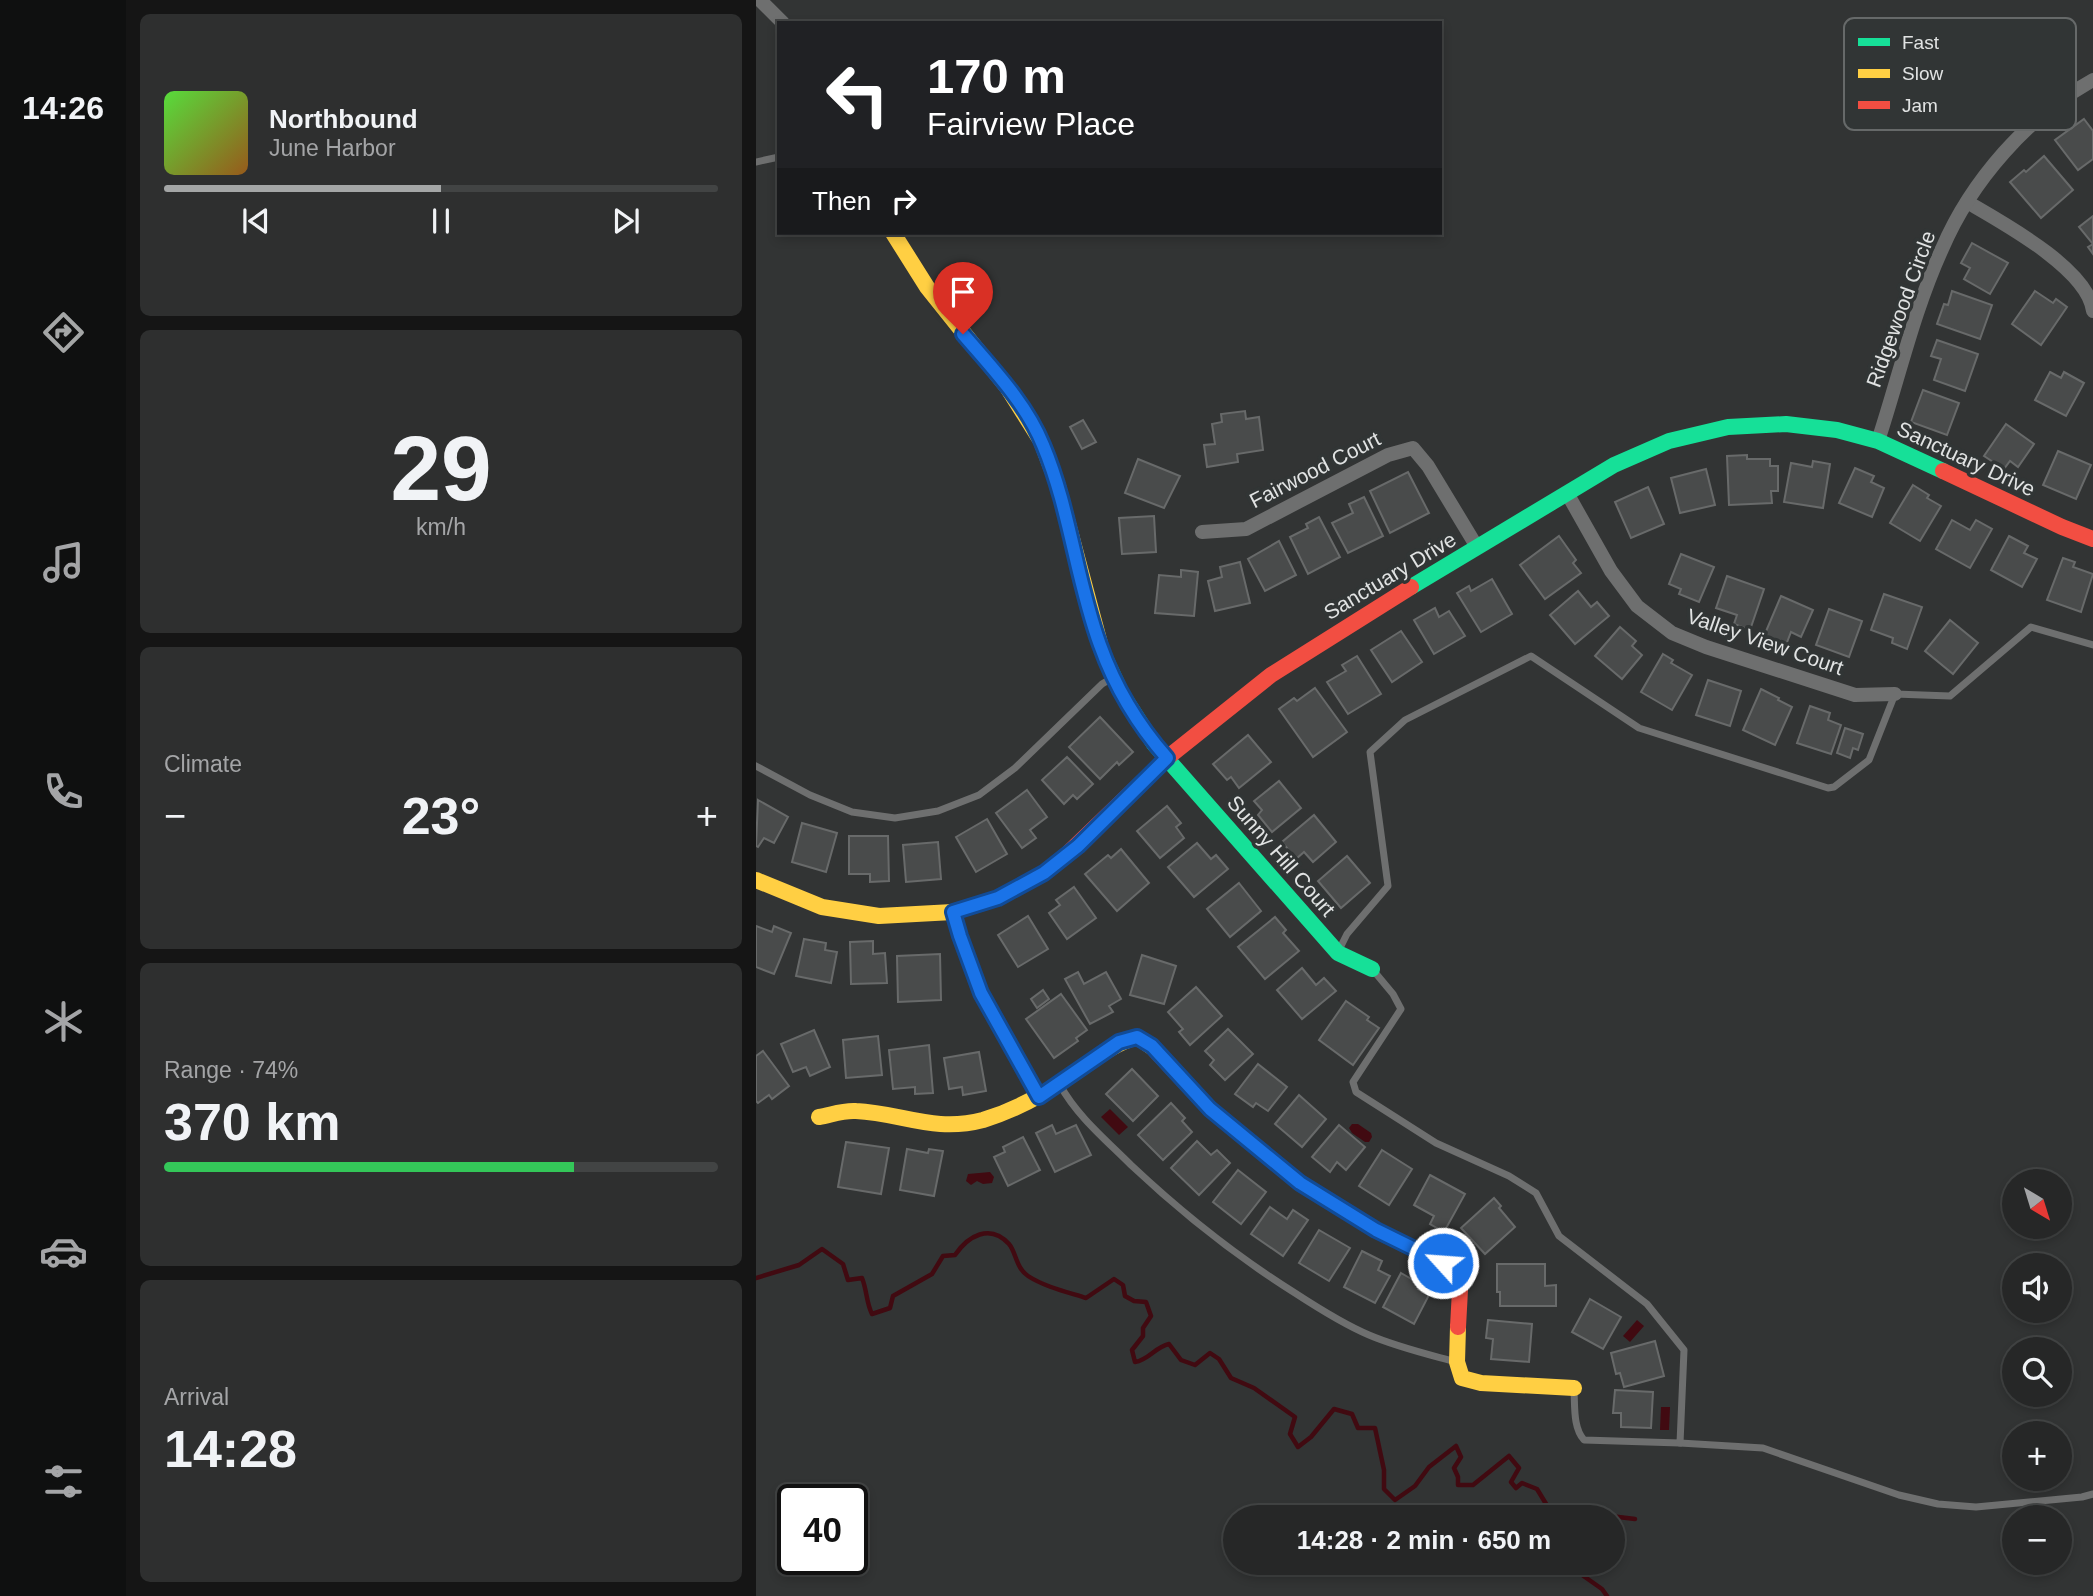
<!DOCTYPE html>
<meta charset="utf-8">
<style>
body{margin:0;font-family:Arial,sans-serif;background:#2e2f2f;color:#f1f3f6;height:100vh;display:flex;flex-direction:column;font-size:26px;white-space:nowrap}
*{box-sizing:border-box;margin:0}
p{font-size:23px;color:#a4a5a7}
.icon{flex:none;width:38px;height:38px;fill:none;stroke:currentColor;stroke-width:2;stroke-linecap:round;stroke-linejoin:round}
.map{position:relative;flex:1;overflow:hidden}
.sheet{display:flex;flex-direction:column;gap:14px;padding:14px;background:#151515;width:630px}
.sheet>*{flex:none}
.banner{position:absolute;left:21px;top:21px;width:665px;height:214px;border-radius:0px;box-shadow:0 4px 10px #0003,0 0 0 2px #424444;background:#202124;color:#fff;overflow:hidden}
.needle{width:46px;rotate:142deg}
.controls{position:absolute;left:1246px;top:1169px;display:grid;gap:14px}
.controls a{display:grid;place-items:center;width:70px;height:70px;border-radius:50%;background:#262727;box-shadow:0 4px 10px #0003,0 0 0 2px #424444;font-size:35px}
.speed{position:absolute;left:21px;top:1484px;display:flex;gap:14px;font-size:35px;font-weight:700;text-align:center}
.speed>*{display:grid;place-content:center;width:91px;height:91px;border-radius:50%;background:#262727;box-shadow:0 4px 10px #0003,0 0 0 2px #424444;line-height:1}
.speed .limit{border:4px solid #111;border-radius:10px;background:#fff;color:#111}
.pin{position:absolute;display:grid;place-items:center;width:60px;height:60px;color:#fff;margin:-72px -30px;border-radius:50% 50% 50% 0;rotate:-45deg;box-shadow:0 0 7px #0007}
.pin .icon{rotate:45deg}
.me{position:absolute;width:77px;margin:-38px;rotate:296deg;stroke-linejoin:round;filter:drop-shadow(0 0 5px #0008)}
.turn{display:flex;align-items:center;gap:24px;height:147px;padding:0 35px;font-size:32px}
.turn .icon{width:91px;height:91px;stroke-width:2.5}
.turn b{display:block;font-size:49px;line-height:60px}
.then{display:flex;align-items:center;height:66px;padding:0 35px;background:#0003;gap:14px;font-size:26px}
.big{font-size:52px;font-weight:700;line-height:1.1}
.sheet .card{flex:1;display:flex;flex-direction:column;justify-content:center;gap:10px;min-width:0;padding:0 24px;border-radius:10px;background:#2e2f2f}
.sheet .dial{align-items:center;gap:0}
.dial b{font-size:91px;line-height:1}
.song{display:flex;align-items:center;gap:21px}
.cover{width:84px;height:84px;border-radius:10px;background:linear-gradient(135deg,hsl(110 70% 55%),hsl(30 70% 35%))}
.played{height:7px;border-radius:4px;background:linear-gradient(90deg,#a4a6a6 50%,#424444 50%)}
.keys{display:flex;justify-content:space-around;direction:ltr}
.heat{display:flex;justify-content:space-between;align-items:center;font-size:38px;direction:ltr}
.charge{height:10px;border-radius:5px;background:linear-gradient(90deg,#34c759 74%,#424444 0)}
.trip{position:absolute;left:467px;top:1505px;width:402px;height:70px;border-radius:35px;background:#262727;box-shadow:0 4px 10px #0003,0 0 0 2px #424444;font-weight:700;line-height:70px;text-align:center}
main{display:flex;flex:1;min-height:0}
.tabs{display:flex;flex-direction:column;width:126px;justify-content:space-around;align-items:center;background:#0f1010;color:#a4a5a7}
.tabs .icon{width:49px;height:49px}
.tabs .selected{color:#a4a6a6}
.tabs b{font-size:32px;color:#f1f3f6}
.map>svg:first-child{display:block}
</style>
<main>
<nav class="tabs">
<b>14:26</b>
<svg class="icon selected" aria-label="directions" viewBox="0 0 24 24"><path d="M12 3l9 9-9 9-9-9zM9 14v-3h6M13 9l2 2-2 2"/></svg>
<svg class="icon" aria-label="music" viewBox="0 0 24 24"><path d="M9 18V5l10-2v13"/><circle cx="6" cy="18" r="3"/><circle cx="16" cy="16" r="3"/></svg>
<svg class="icon" aria-label="phone" viewBox="0 0 24 24"><path d="M5 4h4l2 5-3 2q2 4 5 5l2-3 5 2v4C11 20 4 13 5 4z"/></svg>
<svg class="icon" aria-label="climate" viewBox="0 0 24 24"><path d="M12 3v18M4 7l16 10M4 17L20 7"/></svg>
<svg class="icon" aria-label="car" viewBox="0 0 24 24"><path d="M5 17H2v-5l4-1 3-4h7l3 4 3 1v5h-3M9 17h6M6 11h13"/><circle cx="7" cy="17" r="2"/><circle cx="17" cy="17" r="2"/></svg>
<svg class="icon" aria-label="filters" viewBox="0 0 24 24"><path d="M4 7h16M4 17h16"/><circle cx="9" cy="7" r="2"/><circle cx="15" cy="17" r="2"/></svg>
</nav>
<section class="sheet">
<div class="card">
<div class="song"><i class="cover"></i><div><b>Northbound</b><p>June Harbor</p></div></div>
<div class="played"></div>
<div class="keys"><svg class="icon" aria-label="previous" viewBox="0 0 24 24"><path d="M18 5L8 12l10 7zM5 5v14"/></svg><svg class="icon" aria-label="pause" viewBox="0 0 24 24"><path d="M8 5v14M16 5v14"/></svg><svg class="icon" aria-label="next" viewBox="0 0 24 24"><path d="M6 5l10 7-10 7zM19 5v14"/></svg></div>
</div>
<div class="card dial"><b>29</b><p>km/h</p></div>
<div class="card"><p>Climate</p>
<div class="heat"><a>−</a><b class="big">23°</b><a>+</a></div>
</div>
<div class="card"><p>Range · 74%</p><b class="big">370 km</b><div class="charge"></div></div>
<div class="card"><p>Arrival</p><b class="big">14:28</b></div>
</section>
<div class="map">
<svg width="1337" height="1596" viewBox="0 0 1337 1596">
<rect width="100%" height="100%" fill="#323434"/>
<g fill="#410a11">
<polygon points="354,1109 372,1127 363,1135 345,1117"/>
<polygon points="596,1124 602,1124 615,1133 616,1137 613,1142 609,1142 596,1133 593,1128"/>
<polygon points="234,1172 238,1177 236,1183 227,1184 221,1181 215,1185 210,1181 212,1174"/>
<polygon points="881,1320 888,1326 874,1342 867,1336"/>
<polygon points="905,1407 914,1407 913,1430 904,1430"/>
</g>
<g fill="none" stroke-linecap="round" stroke-linejoin="round">
<g stroke="#410a11" stroke-width="4.5">
<path d="M0,1278L43,1265L66,1249L87,1264L92,1280L106,1278C111,1290 110,1302 116,1314L134,1308L137,1296L176,1274L187,1256L199,1255C212,1236 234,1223 253,1244C260,1252 260,1268 272,1276C289,1287 311,1292 330,1298L358,1279L367,1285L369,1296L378,1301L390,1302L395,1316L387,1328V1336L376,1350L379,1362C393,1360 399,1347 413,1344L425,1360L439,1365L454,1353L463,1359L475,1378L498,1388L539,1417L534,1434L542,1447L555,1437L578,1409L596,1414L602,1428H619L628,1470V1489L639,1500L659,1486L673,1467L700,1446L705,1457L698,1468L702,1477V1485H717L753,1456L763,1468L755,1482L760,1488L766,1483L781,1489L798,1517"/>
<polyline points="831,1517 846,1515 879,1519"/>
<polyline points="819,1563 819,1570 846,1589 851,1596"/>
</g>
</g>
<g fill="#494b4b" stroke="#686a6a" stroke-width="2">
<polygon points="1328,119 1337,131 1337,159 1322,170 1299,140"/>
<polygon points="1288,156 1317,190 1285,218 1254,182 1268,170 1270,172"/>
<polygon points="1337,216 1337,254 1332,247 1337,244 1323,227"/>
<polygon points="1216,243 1252,263 1234,294 1208,279 1214,268 1205,263"/>
<polygon points="1196,291 1236,305 1224,339 1181,324 1188,304 1192,305"/>
<polygon points="1279,291 1297,303 1300,299 1311,307 1285,345 1256,324"/>
<polygon points="1181,340 1222,354 1209,391 1178,380 1185,359 1175,356"/>
<polygon points="1294,372 1305,378 1308,372 1328,383 1310,416 1279,400"/>
<polygon points="1167,390 1203,403 1191,435 1155,422"/>
<polygon points="489,411 490,419 503,417 507,450 481,454 482,462 451,467 448,445 459,444 456,424 466,422 465,414"/>
<polygon points="327,420 340,442 326,449 314,427"/>
<polygon points="1250,424 1278,444 1262,467 1254,461 1248,469 1228,456"/>
<polygon points="1302,451 1335,465 1320,499 1287,485"/>
<polygon points="991,455 991,459 1014,459 1014,466 1022,466 1022,491 1015,491 1016,503 973,505 971,456"/>
<polygon points="382,459 424,476 408,508 369,493"/>
<polygon points="1057,461 1074,464 1067,508 1028,502 1035,463 1056,467"/>
<polygon points="1099,468 1118,476 1115,482 1128,488 1116,517 1083,503"/>
<polygon points="950,469 959,505 924,513 915,478"/>
<polygon points="652,472 673,513 634,533 614,491"/>
<polygon points="1157,485 1173,495 1171,498 1185,506 1164,541 1134,523"/>
<polygon points="892,487 908,524 875,538 859,502"/>
<polygon points="608,497 627,536 592,553 576,523 597,513 593,504"/>
<polygon points="398,516 400,552 366,554 363,518"/>
<polygon points="563,517 584,557 552,574 534,537 552,528 550,524"/>
<polygon points="1196,520 1214,530 1220,520 1236,529 1214,568 1180,549"/>
<polygon points="803,536 820,560 817,563 825,573 789,599 764,565"/>
<polygon points="1253,536 1272,546 1268,553 1281,559 1266,587 1235,570"/>
<polygon points="523,541 540,575 509,591 492,559"/>
<polygon points="925,554 958,567 943,602 923,594 925,589 913,584"/>
<polygon points="1307,558 1319,562 1317,567 1337,574 1325,612 1291,600"/>
<polygon points="484,562 494,603 459,611 452,581 466,577 464,567"/>
<polygon points="425,570 442,572 438,616 399,613 403,575 425,577"/>
<polygon points="971,576 1008,589 994,630 978,624 981,615 960,608"/>
<polygon points="736,579 756,614 725,632 701,593 713,586 715,591"/>
<polygon points="822,591 835,607 841,602 853,616 819,644 794,615"/>
<polygon points="1128,594 1166,607 1151,649 1136,643 1137,638 1115,630"/>
<polygon points="1025,596 1057,610 1045,637 1035,632 1030,645 1008,636"/>
<polygon points="679,608 683,617 693,611 709,636 678,654 658,620"/>
<polygon points="1073,609 1106,621 1093,657 1060,645"/>
<polygon points="1194,620 1222,643 1197,674 1169,651"/>
<polygon points="864,627 880,641 876,646 886,655 866,679 839,656"/>
<polygon points="645,631 666,662 636,682 615,650"/>
<polygon points="907,654 917,660 915,663 936,675 916,710 885,692"/>
<polygon points="601,656 625,694 592,714 571,682 590,671 586,665"/>
<polygon points="952,680 985,691 974,726 940,715"/>
<polygon points="559,688 591,732 557,757 523,709 538,698 541,701"/>
<polygon points="1005,689 1023,698 1022,700 1036,707 1019,745 987,730"/>
<polygon points="1054,706 1074,713 1072,720 1085,725 1075,754 1041,743"/>
<polygon points="344,717 377,752 363,765 361,762 344,779 313,747"/>
<polygon points="1089,728 1107,734 1102,750 1097,748 1094,758 1081,753"/>
<polygon points="492,735 515,762 483,788 475,777 471,780 457,764"/>
<polygon points="311,757 337,784 321,799 317,795 308,804 286,780"/>
<polygon points="523,781 545,808 516,832 502,815 506,810 498,801"/>
<polygon points="271,790 291,817 274,830 280,838 266,848 240,813"/>
<polygon points="2,800 32,817 18,843 8,838 2,847 0,846"/>
<polygon points="411,806 425,823 420,827 428,838 404,858 381,831"/>
<polygon points="558,815 580,842 557,862 548,852 540,859 526,842"/>
<polygon points="231,819 251,854 220,872 200,837"/>
<polygon points="46,823 81,833 70,872 36,862"/>
<polygon points="93,836 132,836 133,881 114,882 114,874 93,874"/>
<polygon points="182,842 185,879 150,882 147,845"/>
<polygon points="441,843 455,859 460,855 472,869 438,897 412,867"/>
<polygon points="365,849 393,883 361,911 329,874 352,855 355,858"/>
<polygon points="591,856 614,883 585,908 562,881"/>
<polygon points="483,883 505,911 474,937 451,909"/>
<polygon points="318,887 340,918 311,939 293,913 304,905 300,900"/>
<polygon points="272,916 292,949 262,967 242,935"/>
<polygon points="519,917 530,930 527,933 543,951 509,979 482,947"/>
<polygon points="0,926 16,932 18,926 35,933 18,974 0,967"/>
<polygon points="48,939 70,943 69,950 81,952 75,983 40,976"/>
<polygon points="117,941 117,954 129,953 131,983 95,984 94,942"/>
<polygon points="184,954 185,1000 142,1002 141,956"/>
<polygon points="386,955 420,966 408,1004 374,995"/>
<polygon points="546,968 560,985 568,978 580,991 546,1019 521,990"/>
<polygon points="322,972 328,984 350,972 365,999 353,1006 357,1012 334,1024 309,979"/>
<polygon points="440,987 466,1016 434,1045 423,1032 427,1029 412,1012"/>
<polygon points="287,990 293,999 281,1008 275,999"/>
<polygon points="305,994 331,1030 320,1038 322,1041 298,1058 270,1019"/>
<polygon points="590,1001 613,1017 611,1020 623,1028 597,1065 563,1040"/>
<polygon points="472,1029 497,1054 469,1080 454,1065 458,1060 449,1051"/>
<polygon points="58,1030 74,1067 54,1076 50,1067 37,1072 25,1044"/>
<polygon points="122,1036 126,1075 90,1078 87,1040"/>
<polygon points="173,1045 177,1093 159,1094 159,1087 137,1089 133,1050"/>
<polygon points="7,1051 33,1086 16,1099 13,1095 2,1103 0,1101 0,1056"/>
<polygon points="223,1052 230,1091 207,1095 206,1087 193,1089 188,1058"/>
<polygon points="502,1064 531,1087 512,1111 500,1103 497,1107 479,1094"/>
<polygon points="376,1069 402,1096 377,1121 350,1094"/>
<polygon points="543,1095 570,1119 546,1147 519,1124"/>
<polygon points="415,1103 429,1118 426,1121 436,1132 407,1160 382,1135"/>
<polygon points="296,1125 300,1134 320,1125 335,1155 299,1172 280,1133"/>
<polygon points="583,1125 609,1147 590,1170 581,1162 574,1172 556,1157"/>
<polygon points="267,1137 284,1170 252,1186 238,1157 249,1152 247,1147"/>
<polygon points="441,1141 455,1155 461,1150 474,1163 443,1195 415,1168"/>
<polygon points="90,1142 133,1148 125,1194 82,1187"/>
<polygon points="151,1149 172,1153 173,1149 187,1151 178,1196 144,1190"/>
<polygon points="626,1150 656,1169 633,1205 603,1186"/>
<polygon points="482,1170 510,1192 485,1224 457,1202"/>
<polygon points="674,1175 709,1194 688,1232 674,1224 678,1216 658,1205"/>
<polygon points="738,1198 745,1206 743,1208 759,1227 729,1254 705,1228"/>
<polygon points="514,1207 531,1219 537,1210 552,1220 527,1256 495,1234"/>
<polygon points="563,1230 594,1248 573,1281 543,1263"/>
<polygon points="606,1251 626,1261 622,1270 634,1276 619,1303 588,1287"/>
<polygon points="741,1264 789,1264 789,1286 800,1285 800,1306 744,1306 744,1292 741,1292"/>
<polygon points="645,1273 664,1284 662,1289 673,1295 658,1324 627,1307"/>
<polygon points="834,1299 865,1317 847,1349 816,1332"/>
<polygon points="732,1320 776,1324 773,1362 735,1359 737,1339 730,1338"/>
<polygon points="899,1341 908,1376 868,1387 864,1373 860,1374 855,1353"/>
<polygon points="859,1390 897,1392 895,1428 865,1427 865,1413 857,1413"/>
</g>
<g fill="none" stroke-linecap="round" stroke-linejoin="round">
<g stroke="#6e6f6f" stroke-width="7">
<polyline points="0,162 23,157"/>
<polyline points="0,766 54,795 96,812 139,818 182,811 223,795 259,768 346,684 356,678"/>
<polyline points="582,952 591,934 632,886 614,752 649,720 775,656 883,728 1072,788 1078,787 1113,760 1139,694 1194,696 1275,627 1337,645"/>
<path d="M617,970L637,994L645,1009L597,1082L600,1092L680,1143L753,1176L780,1193L803,1236L891,1304L928,1350L924,1443L828,1440C817,1428 819,1406 818,1391"/>
<path d="M304,1085C321,1116 350,1140 375,1165C426,1213 480,1256 539,1293C562,1308 587,1324 613,1335C641,1347 671,1354 700,1362"/>
<polyline points="924,1443 1007,1448 1143,1495 1182,1504 1220,1507 1326,1497 1337,1494"/>
</g>
<g stroke="#6e6f6f" stroke-width="14">
<polyline points="4,0 27,23"/>
<path d="M1211,202C1247,223 1332,269 1337,311"/>
<path d="M1122,441C1143,377 1158,310 1186,249C1215,181 1272,116 1337,80"/>
<polyline points="811,493 855,571 881,606 916,633 950,647 1099,695 1139,694"/>
<polyline points="446,532 490,529 632,455 657,448 672,466 721,547"/>
<polyline points="197,912 203,936 225,993 283,1097"/>
</g>
<g stroke="#16e098" stroke-width="16">
<polyline points="655,587 858,465 913,441 972,427 1030,424 1081,430 1122,441 1187,471"/>
<polyline points="346,651 366,694 398,744 582,953 616,969"/>
</g>
<g stroke="#ffcf43" stroke-width="16">
<polyline points="137,233 171,287 251,387 285,441 302,486 346,651"/>
<polyline points="0,880 66,907 123,916 197,912 242,898 288,873 308,857"/>
<path d="M63,1117C75,1115 87,1110 100,1111C146,1113 178,1133 227,1120C260,1110 289,1094 317,1074C338,1060 356,1044 381,1037L397,1048"/>
<polyline points="702,1327 701,1362 706,1378 725,1383 818,1388"/>
</g>
<g stroke="#f24e42" stroke-width="16">
<polyline points="1187,471 1306,527 1337,539"/>
<polyline points="308,857 411,758 515,675 655,587"/>
<polyline points="397,1048 454,1109 544,1183 620,1230 687,1263 701,1275 704,1290 702,1327"/>
</g>
</g>
<g fill="none" stroke-linecap="round" stroke-linejoin="round">
<g stroke="#114b97" stroke-width="18">
<path id="route" d="M207,334C236,368 270,403 287,445C314,509 320,580 344,645C359,687 381,724 411,758L322,846L288,873L242,898L197,912L204,936L225,993L283,1097L363,1042L381,1037L396,1046L454,1109L544,1183L620,1230L687,1263"/>
</g>
<use href="#route" stroke="#1a73e8" stroke-width="12"/>
</g>
<g text-anchor="middle" stroke-width="7" stroke-linejoin="round" paint-order="stroke">
<g font-size="21" fill="#e1e3e3" stroke="#313535">
<text transform="translate(1145 309) rotate(-70)" y="7">Ridgewood Circle</text>
<text transform="translate(1210 459) rotate(25)" y="7">Sanctuary Drive</text>
<text transform="translate(559 470) rotate(-27)" y="7">Fairwood Court</text>
<text transform="translate(634 576) rotate(-31)" y="7">Sanctuary Drive</text>
<text transform="translate(1009 642) rotate(19)" y="7">Valley View Court</text>
<text transform="translate(525 856) rotate(49)" y="7">Sunny Hill Court</text>
</g>
</g>
<rect x="1088" y="18" width="232" height="112" rx="10" fill="#313535" stroke="#666969" stroke-width="2"/>
<rect x="1102" y="38" width="32" height="8" fill="#16e098"/>
<rect x="1102" y="69" width="32" height="9" fill="#ffcf43"/>
<rect x="1102" y="101" width="32" height="8" fill="#f24e42"/>
<g font-size="19" fill="#e1e3e3">
<text x="1146" y="49">Fast</text>
<text x="1146" y="80">Slow</text>
<text x="1146" y="112">Jam</text>
</g>
</svg>
<div class="controls">
<a><svg class="needle" viewBox="-14 -14 28 28"><path d="M0-13l5 13h-10z" fill="#e53935"/><path d="M0 13l5-13h-10z" fill="#a4a5a7"/></svg></a>
<a><svg class="icon" aria-label="sound" viewBox="0 0 24 24"><path d="M4 9h4l5-4v14l-5-4H4zM17 9q2 3 0 6"/></svg></a>
<a><svg class="icon" aria-label="search" viewBox="0 0 24 24"><circle cx="10" cy="10" r="6"/><path d="M15 15l6 6"/></svg></a>
<a>+</a>
<a>−</a>
</div>
<div class="speed"><div class="limit">40</div></div>
<div class="pin" style="left:207px;top:334px;background:#d93025"><svg class="icon" aria-label="arrive" viewBox="0 0 24 24"><path d="M6 21V4h12l-3 4 3 4H6"/></svg></div>
<svg class="me" style="left:687px;top:1263px" viewBox="-20 -20 40 40"><circle r="17" fill="#1a73e8" stroke="#fff" stroke-width="3"/><path d="M0-11L8 9 0 5-8 9z" fill="#fff"/></svg>
<div class="trip">14:28 · 2 min · 650 m</div>
<div class="banner">
<div class="turn"><svg class="icon" aria-label="left" viewBox="0 0 24 24"><path d="M17 20v-9H6M10 6l-5 5 5 5"/></svg><div><b>170 m</b>Fairview Place</div></div>
<div class="then">Then<svg class="icon" aria-label="right" viewBox="0 0 24 24"><path d="M7 20v-9h11M14 6l5 5-5 5"/></svg></div>
</div>
</div>
</main>
